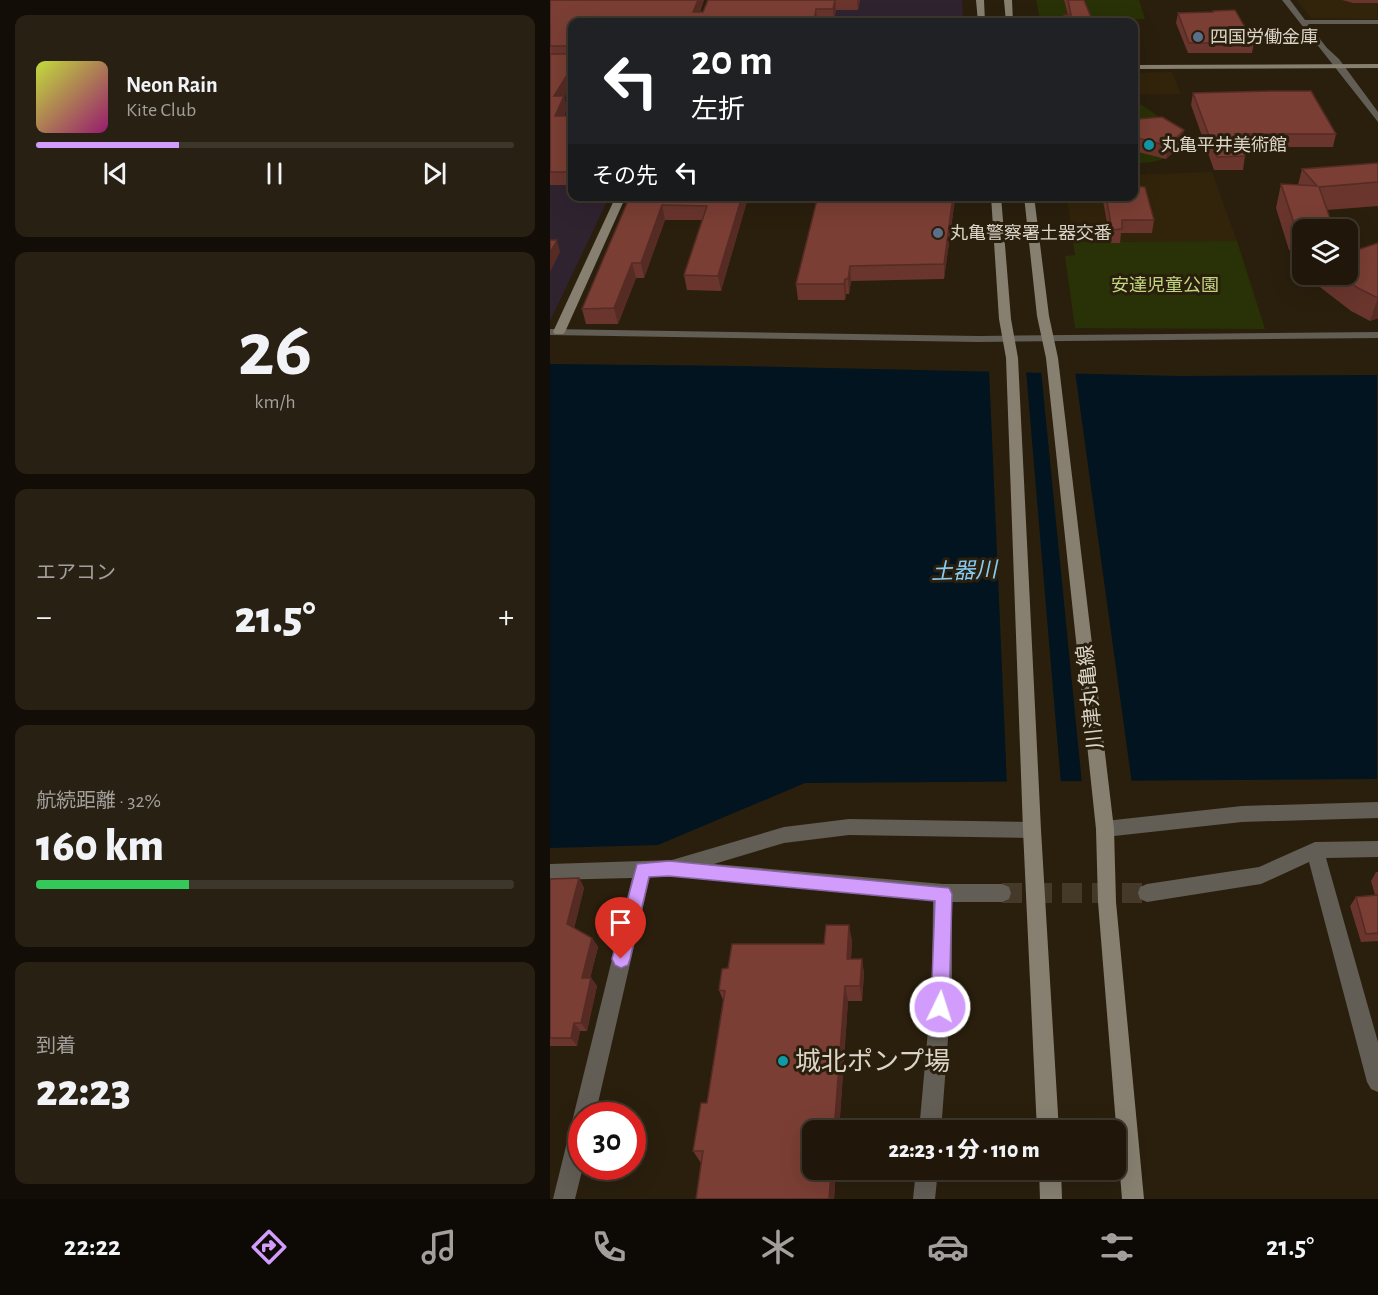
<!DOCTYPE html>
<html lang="ja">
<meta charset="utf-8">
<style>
body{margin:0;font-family:"Alegreya Sans","Noto Sans JP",sans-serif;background:#282013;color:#f1f3f6;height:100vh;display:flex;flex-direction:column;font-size:22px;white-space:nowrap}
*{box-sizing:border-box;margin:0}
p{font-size:20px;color:#a29f9c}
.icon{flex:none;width:33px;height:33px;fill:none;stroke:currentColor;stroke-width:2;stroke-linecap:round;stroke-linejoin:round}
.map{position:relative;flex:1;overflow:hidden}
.details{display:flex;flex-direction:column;gap:15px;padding:15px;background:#120d06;width:550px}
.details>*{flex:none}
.banner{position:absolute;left:18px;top:18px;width:570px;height:183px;border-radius:12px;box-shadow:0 6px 24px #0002,0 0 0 2px #3d362b;background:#202124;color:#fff;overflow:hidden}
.tools{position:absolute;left:742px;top:219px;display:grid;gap:12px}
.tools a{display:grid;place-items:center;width:66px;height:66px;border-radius:12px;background:#20170a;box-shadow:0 6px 24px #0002,0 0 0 2px #3d362b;font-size:30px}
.speed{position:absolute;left:18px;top:1102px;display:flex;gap:12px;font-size:30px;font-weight:700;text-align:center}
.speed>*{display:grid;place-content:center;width:78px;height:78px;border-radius:50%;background:#20170a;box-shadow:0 6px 24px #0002,0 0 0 2px #3d362b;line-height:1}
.speed .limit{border:9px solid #d22;background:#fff;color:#111}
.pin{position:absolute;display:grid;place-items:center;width:51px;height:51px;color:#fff;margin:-62px -26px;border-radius:50% 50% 50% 0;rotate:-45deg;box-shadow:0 0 6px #0007}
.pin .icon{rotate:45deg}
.me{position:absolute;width:66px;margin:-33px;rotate:4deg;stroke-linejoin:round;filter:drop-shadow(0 0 4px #0008)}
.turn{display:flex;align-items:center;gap:21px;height:126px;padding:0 24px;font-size:27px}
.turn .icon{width:78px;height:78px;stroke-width:2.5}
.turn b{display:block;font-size:42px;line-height:51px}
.then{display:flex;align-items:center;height:57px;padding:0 24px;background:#0003;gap:12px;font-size:22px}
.big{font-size:45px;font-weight:800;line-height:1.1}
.details .widget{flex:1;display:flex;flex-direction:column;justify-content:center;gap:9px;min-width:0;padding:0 21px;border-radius:12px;background:#282013}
.details .dial{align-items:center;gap:0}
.dial b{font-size:78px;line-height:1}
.song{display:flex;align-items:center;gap:18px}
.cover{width:72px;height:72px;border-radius:9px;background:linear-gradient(135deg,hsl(70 70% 55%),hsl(320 70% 35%))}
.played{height:6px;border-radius:3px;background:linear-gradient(90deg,#d29cfd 30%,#3d362b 30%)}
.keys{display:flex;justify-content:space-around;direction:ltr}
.heat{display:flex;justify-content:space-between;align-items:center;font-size:33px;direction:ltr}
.charge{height:9px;border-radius:4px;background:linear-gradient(90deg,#34c759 32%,#3d362b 0)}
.trip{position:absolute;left:252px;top:1120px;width:324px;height:60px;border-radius:12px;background:#20170a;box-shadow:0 6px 24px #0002,0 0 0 2px #3d362b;font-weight:800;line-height:60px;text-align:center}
.tab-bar{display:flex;height:96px;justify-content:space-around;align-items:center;background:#0d0904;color:#a29f9c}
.tab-bar .icon{width:42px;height:42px}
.tab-bar .on{color:#d29cfd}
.tab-bar b{font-size:27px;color:#f1f3f6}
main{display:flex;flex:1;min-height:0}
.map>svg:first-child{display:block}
</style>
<main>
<section class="details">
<div class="widget">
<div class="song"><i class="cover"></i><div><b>Neon Rain</b><p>Kite Club</p></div></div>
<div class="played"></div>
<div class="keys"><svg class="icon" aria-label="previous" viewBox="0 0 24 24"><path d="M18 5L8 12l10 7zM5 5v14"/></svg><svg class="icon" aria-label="pause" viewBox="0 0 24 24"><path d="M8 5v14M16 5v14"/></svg><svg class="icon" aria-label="next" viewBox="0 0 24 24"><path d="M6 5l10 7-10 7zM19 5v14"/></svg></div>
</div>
<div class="widget dial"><b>26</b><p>km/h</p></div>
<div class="widget"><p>エアコン</p>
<div class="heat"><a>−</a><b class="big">21.5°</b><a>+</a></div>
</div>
<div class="widget"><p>航続距離 · 32%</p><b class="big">160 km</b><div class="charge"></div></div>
<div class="widget"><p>到着</p><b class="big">22:23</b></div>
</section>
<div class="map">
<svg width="828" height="1199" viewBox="0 0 828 1199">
<rect width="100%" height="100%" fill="#2a1f0d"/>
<g fill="#32240b">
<polygon points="747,0 827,0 827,19 761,18"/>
<polygon points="622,72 631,94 584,94 584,73"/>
<polygon points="662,172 687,241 523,242 517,197 584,196 584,175"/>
</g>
<g fill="#302330">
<polygon points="173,0 412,0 413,22 163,22"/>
<polygon points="0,73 22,73 22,196 59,197 0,321"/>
</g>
<g fill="#293106">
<polygon points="486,0 589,0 595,19 490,20"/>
<path d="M584,101C602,110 625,127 630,148C618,161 600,163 584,163Z"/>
<polygon points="687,241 715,329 525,328 515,256 525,255 523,242"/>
</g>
<polygon fill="#02141f" points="0,364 192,366 629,376 827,375 827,779 255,783 108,845 0,848"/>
<g fill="#2a1f0d">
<polygon points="439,369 476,370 511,784 457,785"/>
<polygon points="491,370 525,371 582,784 532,784"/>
</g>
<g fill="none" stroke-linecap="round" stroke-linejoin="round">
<polyline stroke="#453a29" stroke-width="20" stroke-dasharray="20 10" stroke-linecap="butt" points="452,893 597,893"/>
<polygon fill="#625d55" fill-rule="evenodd" points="828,802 828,818 692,822 555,837 549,835 546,829 549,823 555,821 692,806"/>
<g fill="#625d55" fill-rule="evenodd">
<polygon points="732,0 740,0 755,20 828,20 828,24 758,24 777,48 789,59 828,112 828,122"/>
<polygon points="0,329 428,336 828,332 828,338 428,342 0,335"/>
<polygon points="299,819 482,822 488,824 491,830 488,836 482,838 299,835 234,843 164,864 393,884 452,884 459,887 461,893 459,899 452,902 402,902 402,986 391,1131 369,1131 382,986 383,901 119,876 100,877 45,1116 32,1116 33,1167 25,1199 3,1199 82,878 0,880 0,864 122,860 234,827"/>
<polygon points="828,841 828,857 776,858 828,1042 828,1092 821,1089 817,1082 759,862 711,884 597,902 590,899 588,893 590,887 597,884 709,867 765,842"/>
<polygon points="366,1170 388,1170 385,1199 363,1199"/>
</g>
<g fill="#878071" fill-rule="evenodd">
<polygon points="426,0 434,0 435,22 428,22"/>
<polygon points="454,0 462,0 463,22 456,22"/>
<polygon points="828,64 828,68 584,69 584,65"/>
<polygon points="66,196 76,196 15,332 13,334 5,334 3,332"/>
<polygon points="441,196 451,196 461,319 468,358 491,830 509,1131 487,1131 473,830 456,358 449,319"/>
<polygon points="474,196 484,196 499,316 508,358 564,829 566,902 594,1199 572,1199 548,902 546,829 496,358 487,316"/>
<polygon points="489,1170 511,1170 512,1199 490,1199"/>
</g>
</g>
<g fill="#69352d">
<polygon points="0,0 154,0 150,12 153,12 158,0 310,0 308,10 286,10 284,20 22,22 22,84 14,97 17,108 14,116 22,116 22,185 0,185"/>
<polygon points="514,0 534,0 543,22 513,22 514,15 518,15"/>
<polygon points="792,0 828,0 828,4 827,3 803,3"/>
<polygon points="663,11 704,43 702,53 638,53 626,23 628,13 662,12"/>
<polygon points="643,93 786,134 783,147 691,147 695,156 693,170 664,170 641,105"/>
<polygon points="584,122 632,143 616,159 584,151"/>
<polygon points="828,163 828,206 777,210 783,227 783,230 753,230 753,251 739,250 726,208 731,184 748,185 752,169"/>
<polygon points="80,196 417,196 417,199 405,199 394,279 301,281 299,294 296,294 295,300 248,300 246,284 267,201 197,201 171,291 137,290 134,275 152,220 115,220 94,278 86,278 68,324 36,324 32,309"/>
<polygon points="552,196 584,196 604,220 602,233 571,233 570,243 561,243"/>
<polygon points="828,243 828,318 820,321 801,311 766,284 768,274 798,274"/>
<polygon points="826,872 828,872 828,941 811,942 800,906 806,897 825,895 821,881"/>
<polygon points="29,878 34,888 24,928 42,938 48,947 40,978 41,978 47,986 37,1031 30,1031 27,1046 0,1046 0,879"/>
<polygon points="302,940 301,959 312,959 314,974 312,1001 298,1001 289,1131 262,1131 262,1170 286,1170 284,1199 151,1163 143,1151 157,1103 173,1000 169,990 178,968 274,944"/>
</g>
<g fill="#552b24">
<polygon points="148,0 154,0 145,22 143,12"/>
<polygon points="285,0 286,10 284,20 283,9"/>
<polygon points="307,0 310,0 308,10"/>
<polygon points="266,9 267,22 264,22"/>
<polygon points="22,67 22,84 14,97 17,108 9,128 5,116 4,96"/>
<polygon points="634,130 632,143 616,159 618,146"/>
<polygon points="192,196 197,196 197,201 171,291 168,276"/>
<polygon points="403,196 405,196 405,199 394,279 394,264"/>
<polygon points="112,205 115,220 94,278 91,263"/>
<polygon points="7,240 10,252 0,272 0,253"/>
<polygon points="82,263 86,278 68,324 64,308"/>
<polygon points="300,266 301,281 299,294 298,279"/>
<polygon points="295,279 296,294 295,300 294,284"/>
<polygon points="828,298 828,318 820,321"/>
<polygon points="29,878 34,888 23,933 17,924"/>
<polygon points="299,925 302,940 300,974 297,959"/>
<polygon points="42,938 48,947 38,987 32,978"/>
<polygon points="312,959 314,974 312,1001 310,986"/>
<polygon points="41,978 47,986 37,1031 31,1023"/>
<polygon points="295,986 298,1001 289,1131 284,1131"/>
<polygon points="24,1023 30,1031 27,1046 21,1038"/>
<polygon points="281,1170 286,1170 284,1199 279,1199"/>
</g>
<g fill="#7a3e34" stroke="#552b24" stroke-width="1.5">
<polygon points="0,0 148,0 143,12 153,12 158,0 285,0 283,9 266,9 264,22 22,22 22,67 4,96 14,96 5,116 22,116 22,172 0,172 0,54 19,54 21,48 19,46 0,46"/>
<polygon points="518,0 534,0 543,22 514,22 514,15 521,15"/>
<polygon points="685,10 704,43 639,43 628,13 663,12 663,11"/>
<polygon points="721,91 761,91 786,134 685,134 695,156 667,157 643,93"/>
<polygon points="612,117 634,130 618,146 584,137 584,122 587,119"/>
<polygon points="828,163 828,182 769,187 783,227 745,226 731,184 767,186 752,169"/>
<polygon points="584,186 595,187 604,220 572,220 572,229 562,230 556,196 584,196"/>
<polygon points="80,196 192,196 168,276 134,275 157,206 112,205 91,263 82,263 64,308 32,309"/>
<polygon points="268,196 403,196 394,264 300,266 298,279 295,279 294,284 246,284"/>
<polygon points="0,240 7,240 0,253"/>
<polygon points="828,243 828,298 808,288 789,274 798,274 798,253"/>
<polygon points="29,878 17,924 42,938 32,978 41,978 31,1023 24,1023 21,1038 0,1038 0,879"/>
<polygon points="828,895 828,933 816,934 806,897"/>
<polygon points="276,925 299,925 297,959 312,959 310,986 295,986 284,1131 262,1131 262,1170 281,1170 279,1199 146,1199 153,1151 143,1151 151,1103 157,1103 175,991 169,990 172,969 178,968 182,944 274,944"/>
</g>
<polygon fill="#d29cfd" stroke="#8865a4" stroke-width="1.5" points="119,861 399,888 402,894 399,1007 397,1013 390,1016 384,1013 381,1007 385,901 119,876 99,877 80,959 78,965 71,968 65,965 62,959 87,864"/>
<g fill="#5c6f8a" stroke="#2a1f0d" stroke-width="2">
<circle cx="648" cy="37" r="6"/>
<circle cx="388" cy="233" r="6"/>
</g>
<g fill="#0f9aa8" stroke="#2a1f0d" stroke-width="2">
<circle cx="599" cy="145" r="6"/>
<circle cx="233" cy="1061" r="6"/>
</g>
<g text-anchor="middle" stroke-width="6" stroke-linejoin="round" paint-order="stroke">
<g font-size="18" fill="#dbd4c9" stroke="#2a1f0d" text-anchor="start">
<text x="660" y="43">四国労働金庫</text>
<text x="611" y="151">丸亀平井美術館</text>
<text x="400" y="239">丸亀警察署土器交番</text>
</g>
<g font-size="18" fill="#c1d77f" stroke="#2a1f0d">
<text x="615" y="291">安達児童公園</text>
</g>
<g font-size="21" fill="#dbd4c9" stroke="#2a1f0d">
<text transform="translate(540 697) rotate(-96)" y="7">川津丸亀線</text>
</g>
<g font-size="22" font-style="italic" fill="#85cdf7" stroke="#2a1f0d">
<text transform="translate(414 570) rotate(-2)" y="8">土器川</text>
</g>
<g font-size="26" fill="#dbd4c9" stroke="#2a1f0d" text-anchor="start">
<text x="245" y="1070">城北ポンプ場</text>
</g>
</g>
</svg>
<div class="tools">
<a><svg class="icon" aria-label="layers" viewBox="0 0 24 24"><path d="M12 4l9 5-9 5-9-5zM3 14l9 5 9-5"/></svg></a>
</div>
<div class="speed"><div class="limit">30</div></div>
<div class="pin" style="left:71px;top:959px;background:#d93025"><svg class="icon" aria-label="arrive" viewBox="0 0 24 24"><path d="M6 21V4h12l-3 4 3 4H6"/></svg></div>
<svg class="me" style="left:390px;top:1007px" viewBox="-20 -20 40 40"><circle r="17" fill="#d29cfd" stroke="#fff" stroke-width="3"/><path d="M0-11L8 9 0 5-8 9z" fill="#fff"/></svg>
<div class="trip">22:23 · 1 分 · 110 m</div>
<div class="banner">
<div class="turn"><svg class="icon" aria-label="left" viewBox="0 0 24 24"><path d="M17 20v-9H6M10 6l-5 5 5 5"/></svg><div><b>20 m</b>左折</div></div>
<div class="then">その先<svg class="icon" aria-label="left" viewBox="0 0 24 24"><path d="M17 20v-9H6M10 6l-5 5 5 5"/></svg></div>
</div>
</div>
</main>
<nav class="tab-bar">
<b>22:22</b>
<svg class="icon on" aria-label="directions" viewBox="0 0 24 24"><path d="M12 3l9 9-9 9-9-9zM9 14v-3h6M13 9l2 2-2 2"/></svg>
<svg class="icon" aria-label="music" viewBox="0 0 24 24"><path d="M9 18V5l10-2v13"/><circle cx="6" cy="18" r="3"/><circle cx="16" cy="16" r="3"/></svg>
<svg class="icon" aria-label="phone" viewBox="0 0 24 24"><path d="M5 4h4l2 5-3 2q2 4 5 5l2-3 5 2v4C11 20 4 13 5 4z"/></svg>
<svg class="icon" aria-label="climate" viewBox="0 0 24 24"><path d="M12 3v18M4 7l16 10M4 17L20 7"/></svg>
<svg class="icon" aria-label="car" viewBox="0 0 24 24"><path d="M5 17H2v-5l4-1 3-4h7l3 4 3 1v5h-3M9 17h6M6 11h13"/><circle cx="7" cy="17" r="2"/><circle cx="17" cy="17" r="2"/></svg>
<svg class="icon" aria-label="filters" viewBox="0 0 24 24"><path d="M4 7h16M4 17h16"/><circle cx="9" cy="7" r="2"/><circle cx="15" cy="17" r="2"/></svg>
<b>21.5°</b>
</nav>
